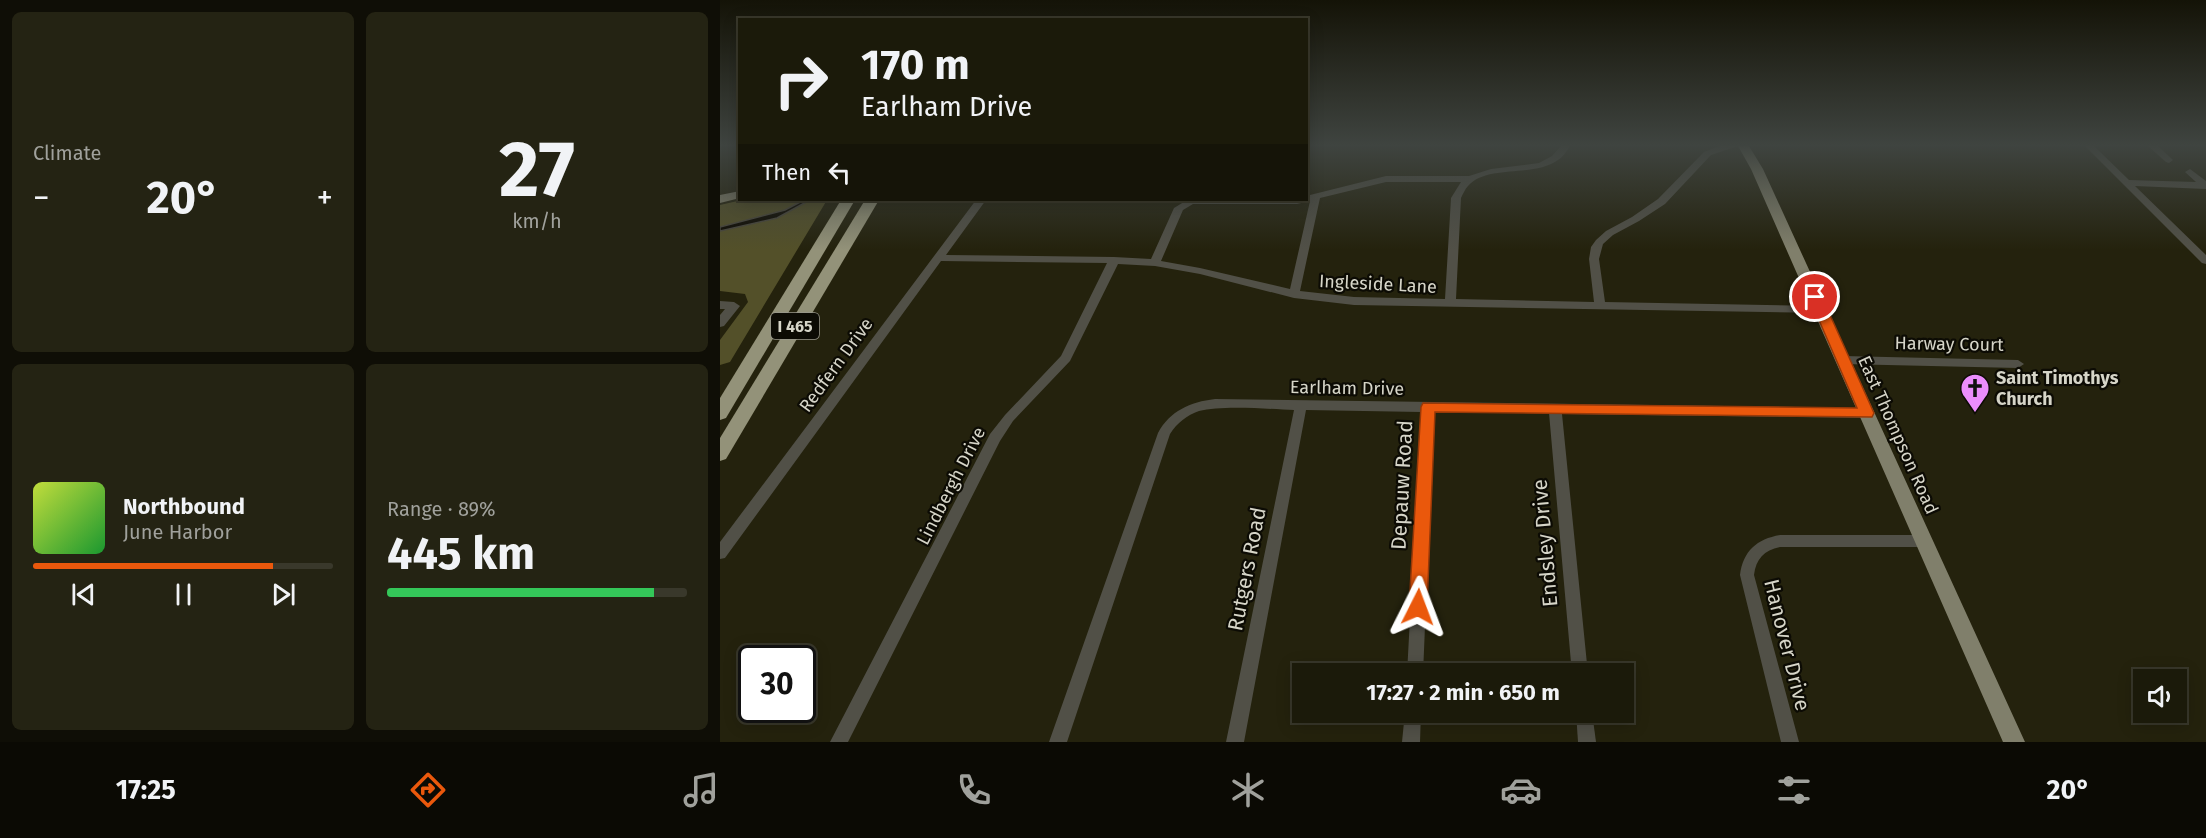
<!DOCTYPE html>
<meta charset="utf-8">
<style>
body{margin:0;font-family:"Fira Sans",sans-serif;background:#242313;color:#f1f3f6;height:100vh;display:flex;flex-direction:column;font-size:22px;white-space:nowrap}
*{box-sizing:border-box;margin:0}
p{font-size:20px;color:#a0a19c}
.icon{flex:none;width:33px;height:33px;fill:none;stroke:currentColor;stroke-width:2;stroke-linecap:round;stroke-linejoin:round}
.map{position:relative;flex:1;overflow:hidden}
.details{display:flex;flex-direction:column;gap:12px;padding:12px;background:#0f0e06;width:720px}
.details>*{flex:none}
.top-card{position:absolute;left:18px;top:18px;width:570px;height:183px;border-radius:0px;box-shadow:0 3px 15px #0003,0 0 0 2px #39382b;background:#1b1a0a;color:#f1f3f6;overflow:hidden}
.tools{position:absolute;left:1413px;top:669px;display:grid;gap:12px}
.tools a{display:grid;place-items:center;width:54px;height:54px;border-radius:0px;background:#1b1a0a;box-shadow:0 3px 15px #0003,0 0 0 2px #39382b;font-size:30px}
.speed{position:absolute;left:18px;top:645px;display:flex;gap:12px;font-size:30px;font-weight:700;text-align:center}
.speed>*{display:grid;place-content:center;width:78px;height:78px;border-radius:50%;background:#1b1a0a;box-shadow:0 3px 15px #0003,0 0 0 2px #39382b;line-height:1}
.speed .limit{border:3px solid #111;border-radius:9px;background:#fff;color:#111}
.pin{position:absolute;display:grid;place-items:center;width:51px;height:51px;color:#fff;margin:-26px;border:3px solid #fff;border-radius:50%;box-shadow:0 2px 6px #0007}
.me{position:absolute;width:66px;margin:-33px;rotate:3deg;stroke-linejoin:round;filter:drop-shadow(0 0 4px #0008)}
.turn{display:flex;align-items:center;gap:21px;height:126px;padding:0 24px;font-size:27px}
.turn .icon{width:78px;height:78px;stroke-width:2.5}
.turn b{display:block;font-size:42px;line-height:51px}
.then{display:flex;align-items:center;height:57px;padding:0 24px;background:#0003;gap:12px;font-size:22px}
.big{font-size:45px;font-weight:700;line-height:1.1}
.details .card{flex:1;display:flex;flex-direction:column;justify-content:center;gap:9px;min-width:0;padding:0 21px;border-radius:9px;background:#242313}
.details .dial{align-items:center;gap:0}
.dial b{font-size:78px;line-height:1}
.song{display:flex;align-items:center;gap:18px}
.cover{width:72px;height:72px;border-radius:9px;background:linear-gradient(135deg,hsl(70 70% 55%),hsl(130 70% 35%))}
.played{height:6px;border-radius:3px;background:linear-gradient(90deg,#ea580c 80%,#39382b 80%)}
.keys{display:flex;justify-content:space-around;direction:ltr}
.heat{display:flex;justify-content:space-between;align-items:center;font-size:33px;direction:ltr}
.charge{height:9px;border-radius:4px;background:linear-gradient(90deg,#34c759 89%,#39382b 0)}
.details .tiles{flex:1;display:grid;gap:12px;grid-template-columns:repeat(2,1fr)}
.trip{position:absolute;left:572px;top:663px;width:342px;height:60px;border-radius:0px;background:#1b1a0a;box-shadow:0 3px 15px #0003,0 0 0 2px #39382b;font-weight:700;line-height:60px;text-align:center}
.menu{display:flex;height:96px;justify-content:space-around;align-items:center;background:#0b0a04;color:#a0a19c}
.menu .icon{width:42px;height:42px}
.menu .current{color:#ea580c}
.menu b{font-size:27px;color:#f1f3f6}
main{display:flex;flex:1;min-height:0}
.map>svg:first-child{display:block}
</style>
<main>
<section class="details">
<div class="tiles">
<div class="card"><p>Climate</p>
<div class="heat"><a>−</a><b class="big">20°</b><a>+</a></div>
</div>
<div class="card dial"><b>27</b><p>km/h</p></div>
<div class="card">
<div class="song"><i class="cover"></i><div><b>Northbound</b><p>June Harbor</p></div></div>
<div class="played"></div>
<div class="keys"><svg class="icon" aria-label="previous" viewBox="0 0 24 24"><path d="M18 5L8 12l10 7zM5 5v14"/></svg><svg class="icon" aria-label="pause" viewBox="0 0 24 24"><path d="M8 5v14M16 5v14"/></svg><svg class="icon" aria-label="next" viewBox="0 0 24 24"><path d="M6 5l10 7-10 7zM19 5v14"/></svg></div>
</div>
<div class="card"><p>Range · 89%</p><b class="big">445 km</b><div class="charge"></div></div>
</div>
</section>
<div class="map">
<svg width="1486" height="742" viewBox="0 0 1486 742">
<rect width="100%" height="100%" fill="#24220d"/>
<polygon fill="#535029" points="22,200 107,200 10,362 0,365 0,340 28,302 25,294 0,291 0,205"/>
<polygon fill="#0b0800" stroke="#48463c" stroke-width="1.5" points="84,200 90,200 57,218 0,231 0,227 65,210"/>
<g fill="none" stroke-linecap="round" stroke-linejoin="round">
<g fill="#515047" fill-rule="evenodd">
<path d="M841,146H850C847,151 843,157 838,160C813,178 768,164 748,186C745,189 743,194 741,198L736,299L874,302L869,259L871,247L876,240L886,231L912,217L938,199L984,152L999,146H1018L991,155L945,204L919,221L893,235L883,244L879,259L885,302L1101,306L1105,307L1107,310L1105,313L634,305L574,298L480,274L435,266L398,264L350,361L293,421L280,441L128,742H110L270,434L285,415L341,356L387,263L221,261L5,558L0,559V542L256,200H266L226,255L394,257L431,259L454,208L467,200H586V196L666,176H749L771,169L819,163L832,156ZM666,182H741L731,198L725,299L634,297L580,291L600,198ZM590,201L570,289L480,268L441,261L463,210L473,204H577Z"/>
<polygon points="1365,146 1374,146 1409,180 1476,182 1465,172 1470,169 1486,181 1486,189 1415,186 1486,255 1486,264 1482,263"/>
<polygon points="1428,146 1438,146 1453,160 1449,163 1446,162"/>
<polygon points="0,301 14,302 20,306 4,326 0,327 0,315 5,309 0,309"/>
<polygon points="1123,356 1298,360 1304,364 1298,368 1123,364 1117,360"/>
<path d="M495,399L1147,408L1151,410L1153,413L1151,416L1147,418L842,414L868,674H852L829,413L714,412L703,674H687L701,412L586,410L524,742H506L574,410C549,409 502,405 479,411C467,415 457,423 450,434L347,742H329L438,433C450,411 470,402 495,399Z"/>
<path d="M1060,535H1204L1209,537L1211,541L1209,545L1204,547H1060C1044,550 1036,559 1034,575L1079,742H1061L1020,575C1023,551 1037,539 1060,535Z"/>
<polygon points="685,712 701,712 700,742 682,742"/>
<polygon points="856,712 872,712 876,742 858,742"/>
</g>
<g fill="#807f6b" fill-rule="evenodd">
<polygon points="1018,146 1029,146 1043,169 1305,742 1283,742 1031,169"/>
<polygon points="20,191 20,198 0,203 0,195"/>
</g>
<g fill="#939279" fill-rule="evenodd">
<polygon points="121,200 135,200 6,418 0,420 0,398"/>
<polygon points="145,200 159,200 6,459 0,461 0,438"/>
</g>
</g>
<linearGradient id="sky" x2="0" y2="1"><stop stop-color="#141307"/><stop offset="0.58" stop-color="#3f4440"/><stop offset="1" stop-color="#3f4440" stop-opacity="0"/></linearGradient>
<rect width="1486" height="250" fill="url(#sky)"/>
<polygon fill="#ea580c" stroke="#983908" stroke-width="1.5" points="1095,293 1102,297 1154,413 1152,417 715,412 707,607 704,613 698,615 692,613 689,607 701,407 703,403 1137,408 1089,297"/>
<defs>
<g id="church-pin" transform="scale(1.5)"><path d="M0 17L-7.5 6A9.5 9.5 0 1 1 7.5 6Z" fill="#eb8dfc" stroke="#0c0b04"/><path d="M-1.2-6h2.4v3.5h3.3v2.4h-3.3V6h-2.4V-.1h-3.3v-2.4h3.3Z" fill="#111"/></g>
</defs>
<g fill-rule="evenodd">
<use href="#church-pin" x="1255" y="388"/>
</g>
<g text-anchor="middle" stroke-width="4.5" stroke-linejoin="round" paint-order="stroke">
<rect fill="#0c0b04" stroke="#99988d" stroke-width="1.5" x="51" y="313" width="48" height="26" rx="4.5"/>
<g font-size="16" font-weight="bold" fill="#d6d5c8">
<text x="75" y="332">I 465</text>
</g>
<g font-size="18" fill="#d6d5c8" stroke="#0c0b04">
<text transform="translate(658 284) rotate(3)" y="6">Ingleside Lane</text>
<text transform="translate(1229 344) rotate(1)" y="6">Harway Court</text>
<text transform="translate(116 365) rotate(-54)" y="6">Redfern Drive</text>
<text transform="translate(627 388) rotate(1)" y="6">Earlham Drive</text>
<text transform="translate(1178 435) rotate(66)" y="6">East Thompson Road</text>
<text transform="translate(231 486) rotate(-63)" y="6">Lindbergh Drive</text>
</g>
<g font-size="18" font-weight="bold" fill="#d6d5c8" stroke="#0c0b04" text-anchor="start">
<text x="1276" y="384">Saint Timothys<tspan x="1276" dy="21">Church</tspan></text>
</g>
<g font-size="21" fill="#d6d5c8" stroke="#0c0b04">
<text transform="translate(682 485) rotate(-87)" y="7">Depauw Road</text>
<text transform="translate(825 543) rotate(-95)" y="7">Endsley Drive</text>
<text transform="translate(527 569) rotate(-79)" y="7">Rutgers Road</text>
<text transform="translate(1067 645) rotate(76)" y="7">Hanover Drive</text>
</g>
</g>
</svg>
<div class="tools">
<a><svg class="icon" aria-label="sound" viewBox="0 0 24 24"><path d="M4 9h4l5-4v14l-5-4H4zM17 9q2 3 0 6"/></svg></a>
</div>
<div class="speed"><div class="limit">30</div></div>
<div class="pin" style="left:1095px;top:297px;background:#d93025"><svg class="icon" aria-label="arrive" viewBox="0 0 24 24"><path d="M6 21V4h12l-3 4 3 4H6"/></svg></div>
<svg class="me" style="left:698px;top:607px" viewBox="-20 -20 40 40"><path d="M0-17L14 15 0 8-14 15z" fill="#ea580c" stroke="#fff" stroke-width="4"/></svg>
<div class="trip">17:27 · 2 min · 650 m</div>
<div class="top-card">
<div class="turn"><svg class="icon" aria-label="right" viewBox="0 0 24 24"><path d="M7 20v-9h11M14 6l5 5-5 5"/></svg><div><b>170 m</b>Earlham Drive</div></div>
<div class="then">Then<svg class="icon" aria-label="left" viewBox="0 0 24 24"><path d="M17 20v-9H6M10 6l-5 5 5 5"/></svg></div>
</div>
</div>
</main>
<nav class="menu">
<b>17:25</b>
<svg class="icon current" aria-label="directions" viewBox="0 0 24 24"><path d="M12 3l9 9-9 9-9-9zM9 14v-3h6M13 9l2 2-2 2"/></svg>
<svg class="icon" aria-label="music" viewBox="0 0 24 24"><path d="M9 18V5l10-2v13"/><circle cx="6" cy="18" r="3"/><circle cx="16" cy="16" r="3"/></svg>
<svg class="icon" aria-label="phone" viewBox="0 0 24 24"><path d="M5 4h4l2 5-3 2q2 4 5 5l2-3 5 2v4C11 20 4 13 5 4z"/></svg>
<svg class="icon" aria-label="climate" viewBox="0 0 24 24"><path d="M12 3v18M4 7l16 10M4 17L20 7"/></svg>
<svg class="icon" aria-label="car" viewBox="0 0 24 24"><path d="M5 17H2v-5l4-1 3-4h7l3 4 3 1v5h-3M9 17h6M6 11h13"/><circle cx="7" cy="17" r="2"/><circle cx="17" cy="17" r="2"/></svg>
<svg class="icon" aria-label="filters" viewBox="0 0 24 24"><path d="M4 7h16M4 17h16"/><circle cx="9" cy="7" r="2"/><circle cx="15" cy="17" r="2"/></svg>
<b>20°</b>
</nav>
